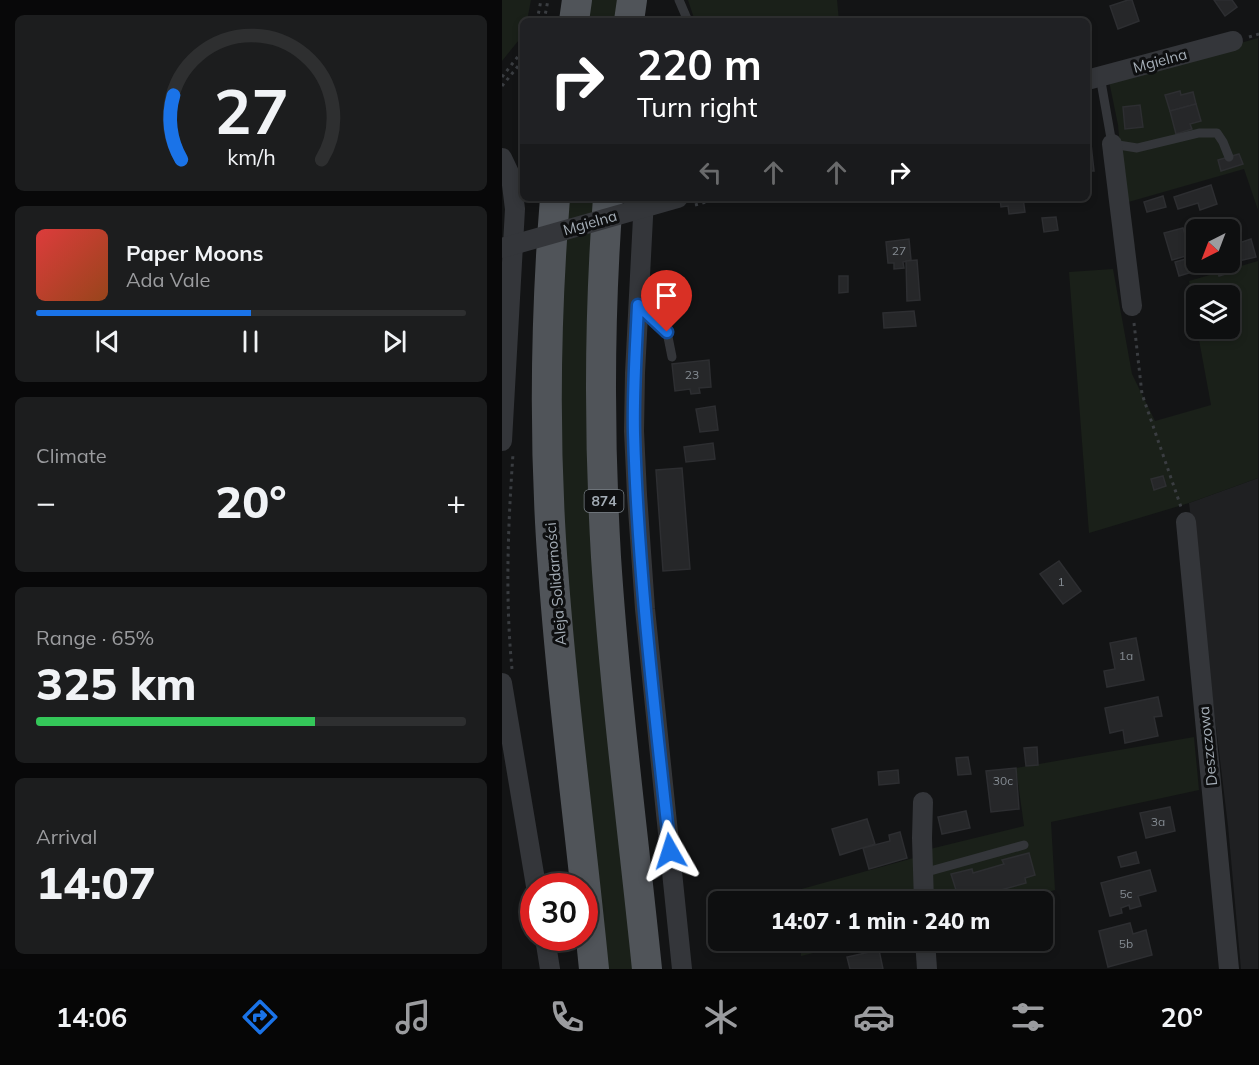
<!DOCTYPE html>
<meta charset="utf-8">
<style>
body{margin:0;font-family:Mulish,sans-serif;background:#1c1d1e;color:#f1f3f6;height:100vh;display:flex;flex-direction:column;font-size:22px;white-space:nowrap}
*{box-sizing:border-box;margin:0}
p{font-size:20px;color:#9b9c9f}
.icon{flex:none;width:33px;height:33px;fill:none;stroke:currentColor;stroke-width:2;stroke-linecap:round;stroke-linejoin:round}
.map{position:relative;flex:1;overflow:hidden}
.details{display:flex;flex-direction:column;gap:15px;padding:15px;background:#080809;width:502px}
.details>*{flex:none}
.hud{position:absolute;left:18px;top:18px;width:570px;height:183px;border-radius:9px;box-shadow:0 3px 9px #0003,0 0 0 2px #2e2f30;background:#202124;color:#fff;overflow:hidden}
.needle{width:39px;rotate:222deg}
.controls{position:absolute;left:684px;top:219px;display:grid;gap:12px}
.controls a{display:grid;place-items:center;width:54px;height:54px;border-radius:9px;background:#0e0f10;box-shadow:0 3px 9px #0003,0 0 0 2px #2e2f30;font-size:30px}
.speed{position:absolute;left:18px;top:873px;display:flex;gap:12px;font-size:30px;font-weight:700;text-align:center}
.speed>*{display:grid;place-content:center;width:78px;height:78px;border-radius:50%;background:#0e0f10;box-shadow:0 3px 9px #0003,0 0 0 2px #2e2f30;line-height:1}
.speed .limit{border:9px solid #d22;background:#fff;color:#111}
.pin{position:absolute;display:grid;place-items:center;width:51px;height:51px;color:#fff;margin:-62px -26px;border-radius:50% 50% 50% 0;rotate:-45deg;box-shadow:0 0 6px #0007}
.pin .icon{rotate:45deg}
.me{position:absolute;width:66px;margin:-33px;rotate:354deg;stroke-linejoin:round;filter:drop-shadow(0 0 4px #0008)}
.turn{display:flex;align-items:center;gap:21px;height:126px;padding:0 18px;font-size:27px}
.turn .icon{width:78px;height:78px;stroke-width:2.5}
.turn b{display:block;font-size:42px;line-height:51px}
.lanes{display:flex;align-items:center;height:57px;padding:0 18px;background:#0003;justify-content:center;gap:30px;direction:ltr}
.lanes .off{opacity:.35}
.big{font-size:45px;font-weight:800;line-height:1.1}
.details .widget{flex:1;display:flex;flex-direction:column;justify-content:center;gap:9px;min-width:0;padding:0 21px;border-radius:9px;background:#1c1d1e}
.details .dial{align-items:center;gap:0}
.dial svg{height:156px;overflow:visible;fill:none;stroke:#2e2f30;stroke-width:7;stroke-linecap:round;text-anchor:middle}
.dial text{fill:#f1f3f6;stroke:none}
.song{display:flex;align-items:center;gap:18px}
.cover{width:72px;height:72px;border-radius:9px;background:linear-gradient(135deg,hsl(0 70% 55%),hsl(20 70% 35%))}
.played{height:6px;border-radius:3px;background:linear-gradient(90deg,#1a73e8 50%,#2e2f30 50%)}
.keys{display:flex;justify-content:space-around;direction:ltr}
.heat{display:flex;justify-content:space-between;align-items:center;font-size:33px;direction:ltr}
.charge{height:9px;border-radius:4px;background:linear-gradient(90deg,#34c759 65%,#2e2f30 0)}
.trip{position:absolute;left:206px;top:891px;width:345px;height:60px;border-radius:9px;background:#0e0f10;box-shadow:0 3px 9px #0003,0 0 0 2px #2e2f30;font-weight:800;line-height:60px;text-align:center}
.tabs{display:flex;height:96px;justify-content:space-around;align-items:center;background:#060606;color:#9b9c9f}
.tabs .icon{width:42px;height:42px}
.tabs .selected{color:#1a73e8}
.tabs b{font-size:27px;color:#f1f3f6}
main{display:flex;flex:1;min-height:0}
.map>svg:first-child{display:block}
</style>
<main>
<section class="details">
<div class="widget dial"><svg viewBox="0 0 100 80">
<path d="M14 69A42 42 0 1 1 86 69"/>
<path d="M14 69A42 42 0 0 1 10 36" stroke="#1a73e8"/>
<text x="50" y="56" font-size="32" font-weight="700">27</text>
<text x="50" y="72" font-size="11">km/h</text>
</svg></div>
<div class="widget">
<div class="song"><i class="cover"></i><div><b>Paper Moons</b><p>Ada Vale</p></div></div>
<div class="played"></div>
<div class="keys"><svg class="icon" aria-label="previous" viewBox="0 0 24 24"><path d="M18 5L8 12l10 7zM5 5v14"/></svg><svg class="icon" aria-label="pause" viewBox="0 0 24 24"><path d="M8 5v14M16 5v14"/></svg><svg class="icon" aria-label="next" viewBox="0 0 24 24"><path d="M6 5l10 7-10 7zM19 5v14"/></svg></div>
</div>
<div class="widget"><p>Climate</p>
<div class="heat"><a>−</a><b class="big">20°</b><a>+</a></div>
</div>
<div class="widget"><p>Range · 65%</p><b class="big">325 km</b><div class="charge"></div></div>
<div class="widget"><p>Arrival</p><b class="big">14:07</b></div>
</section>
<div class="map">
<svg width="757" height="969" viewBox="0 0 757 969">
<rect width="100%" height="100%" fill="#131415"/>
<polygon fill="#1f2022" points="756,478 756,969 739,969 726,826 687,503"/>
<g fill="#1a2019">
<polygon points="0,0 29,0 25,21 21,21 21,35 0,61"/>
<polygon points="85,0 118,0 115,21 82,21"/>
<polygon points="186,0 335,0 337,21 193,21"/>
<polygon points="756,38 756,210 742,169 623,203 616,125 607,81"/>
<polygon points="63,198 93,198 133,969 98,969 52,449"/>
<polygon points="756,261 756,478 687,503 587,533 567,272 611,269 630,374 653,421 709,405 695,329 728,328 728,296 694,296 694,325 687,281"/>
<polygon points="692,737 697,790 549,822 553,890 513,901 430,901 428,849 522,826 514,768"/>
<polygon points="415,857 413,901 297,901 296,890"/>
<polygon points="299,940 361,940 361,941 299,956"/>
</g>
<g fill="#262729" stroke="#2d2e31" stroke-width="1.5">
<polygon points="626,0 630,0 637,21 616,29 608,6"/>
<polygon points="712,0 730,0 735,7 723,16"/>
<polygon points="678,91 679,95 691,92 694,104 668,111 663,95"/>
<polygon points="694,104 699,121 688,124 690,129 674,134 668,111"/>
<polygon points="638,105 641,127 623,129 621,107"/>
<polygon points="587,126 592,171 585,171 585,127"/>
<polygon points="737,154 741,164 719,171 716,160"/>
<polygon points="709,185 715,204 698,210 696,203 676,209 672,197"/>
<polygon points="661,196 664,207 645,212 642,202"/>
<polygon points="498,198 521,198 523,212 507,214 506,206 499,207"/>
<polygon points="554,217 556,230 542,232 540,218"/>
<polygon points="681,228 684,238 690,236 694,253 670,260 662,233"/>
<polygon points="407,239 409,260 401,262 402,268 392,269 392,263 386,263 384,242"/>
<polygon points="749,239 754,257 728,263 730,272 717,276 713,262 728,262 728,246"/>
<polygon points="684,259 687,273 677,276 673,262"/>
<polygon points="415,260 418,300 405,301 404,261"/>
<polygon points="337,276 346,276 346,292 337,293"/>
<polygon points="412,311 414,326 382,328 381,313"/>
<polygon points="207,360 209,387 197,388 198,393 189,394 188,389 173,391 170,364"/>
<polygon points="213,406 216,430 198,432 194,409"/>
<polygon points="211,443 213,459 184,462 182,447"/>
<polygon points="180,468 188,569 161,571 154,470"/>
<polygon points="661,476 664,486 652,490 649,479"/>
<polygon points="557,561 579,591 561,604 538,574"/>
<polygon points="634,638 642,680 605,687 602,671 613,669 608,643"/>
<polygon points="656,697 660,716 652,717 656,736 623,743 621,730 608,733 603,708"/>
<polygon points="535,747 536,765 524,766 522,748"/>
<polygon points="466,757 469,774 456,775 454,758"/>
<polygon points="514,768 517,809 489,812 484,771"/>
<polygon points="396,770 397,783 377,785 376,772"/>
<polygon points="668,807 673,831 644,838 638,813"/>
<polygon points="464,811 468,828 440,834 436,817"/>
<polygon points="365,819 373,844 338,855 330,829"/>
<polygon points="398,832 405,858 367,869 361,848 388,841 387,835"/>
<polygon points="634,852 637,863 619,867 616,857"/>
<polygon points="527,853 533,875 523,878 524,883 466,899 463,891 455,893 449,874 470,869 471,873 502,864 500,860"/>
<polygon points="648,870 654,891 636,896 639,906 628,909 627,905 619,908 620,913 608,916 599,883"/>
<polygon points="628,923 631,934 644,930 650,955 606,967 597,931"/>
<polygon points="377,950 381,969 348,969 345,957"/>
</g>
<g fill="none" stroke-linecap="round" stroke-linejoin="round">
<g stroke="#3a3d41" stroke-width="3" stroke-dasharray="3 4.5" stroke-linecap="butt">
<polyline points="35,21 39,0"/>
<polyline points="42,21 46,0"/>
<polyline points="747,37 757,34"/>
<polyline points="0,77 21,50"/>
<polyline points="0,86 21,60"/>
<polyline points="193,205 219,198"/>
<polyline points="632,323 640,394 679,507"/>
<path d="M10,669C3,597 6,526 11,454"/>
<polyline points="26,902 30,928"/>
</g>
<g stroke="#34363a" stroke-width="9">
<polyline points="177,0 186,21"/>
<polyline points="598,76 610,144 635,148 697,133 715,133 721,142 727,157"/>
<polyline points="137,307 165,332 170,357"/>
<polyline points="421,873 522,845"/>
</g>
<g stroke="#34363a" stroke-width="20">
<polyline points="585,80 731,41"/>
<polyline points="610,144 630,306"/>
<polyline points="0,158 9,177 13,209 0,441"/>
<polyline points="142,198 133,373 132,431 135,495 143,609 180,969"/>
<polyline points="684,522 727,969"/>
<polyline points="0,683 34,886"/>
<polyline points="421,802 420,838 422,902"/>
<polyline points="43,938 48,969"/>
<polyline points="423,940 425,969"/>
</g>
<g stroke="#505459" stroke-width="30">
<polyline points="72,21 75,0"/>
<polyline points="127,21 130,0"/>
<path d="M53,198C44,311 42,425 49,539C58,683 78,826 92,969"/>
<path d="M106,198C97,317 97,437 104,557C113,695 131,832 145,969"/>
</g>
<polyline stroke="#34363a" stroke-width="20" points="0,248 176,198"/>
</g>
<g fill="none" stroke-linecap="round" stroke-linejoin="round">
<g stroke="#114b97" stroke-width="15">
<path id="route" d="M165,332L136,305C134,348 131,390 132,433C136,573 153,712 168,851"/>
</g>
<use href="#route" stroke="#1a73e8" stroke-width="10"/>
</g>
<g text-anchor="middle" stroke-width="6" stroke-linejoin="round" paint-order="stroke">
<g font-size="12" fill="#848b92">
<text x="397" y="255">27</text>
<text x="190" y="379">23</text>
<text x="559" y="586">1</text>
<text x="624" y="660">1a</text>
<text x="501" y="785">30c</text>
<text x="656" y="826">3a</text>
<text x="624" y="898">5c</text>
<text x="624" y="948">5b</text>
</g>
<rect fill="#0e0f10" stroke="#777e84" stroke-width="1.5" x="82.5" y="490" width="39" height="22" rx="4.5"/>
<g font-size="14" font-weight="bold" fill="#a4adb6">
<text x="102" y="506">874</text>
</g>
<g font-size="15" fill="#a4adb6" stroke="#0e0f10">
<text transform="translate(658 61) rotate(-15)" y="5">Mgielna</text>
<text transform="translate(88 223) rotate(-16)" y="5">Mgielna</text>
<text transform="translate(54 584) rotate(-95)" y="5">Aleja Solidarności</text>
<text transform="translate(706 746) rotate(-96)" y="5">Deszczowa</text>
</g>
</g>
</svg>
<div class="controls">
<a><svg class="needle" viewBox="-14 -14 28 28"><path d="M0-13l5 13h-10z" fill="#e53935"/><path d="M0 13l5-13h-10z" fill="#9b9c9f"/></svg></a>
<a><svg class="icon" aria-label="layers" viewBox="0 0 24 24"><path d="M12 4l9 5-9 5-9-5zM3 14l9 5 9-5"/></svg></a>
</div>
<div class="speed"><div class="limit">30</div></div>
<div class="pin" style="left:165px;top:332px;background:#d93025"><svg class="icon" aria-label="arrive" viewBox="0 0 24 24"><path d="M6 21V4h12l-3 4 3 4H6"/></svg></div>
<svg class="me" style="left:168px;top:851px" viewBox="-20 -20 40 40"><path d="M0-17L14 15 0 8-14 15z" fill="#1a73e8" stroke="#fff" stroke-width="4"/></svg>
<div class="trip">14:07 · 1 min · 240 m</div>
<div class="hud">
<div class="turn"><svg class="icon" aria-label="right" viewBox="0 0 24 24"><path d="M7 20v-9h11M14 6l5 5-5 5"/></svg><div><b>220 m</b>Turn right</div></div>
<div class="lanes"><svg class="icon off" aria-label="left" viewBox="0 0 24 24"><path d="M17 20v-9H6M10 6l-5 5 5 5"/></svg><svg class="icon off" aria-label="ahead" viewBox="0 0 24 24"><path d="M12 20V5M6 11l6-6 6 6"/></svg><svg class="icon off" aria-label="ahead" viewBox="0 0 24 24"><path d="M12 20V5M6 11l6-6 6 6"/></svg><svg class="icon" aria-label="right" viewBox="0 0 24 24"><path d="M7 20v-9h11M14 6l5 5-5 5"/></svg></div>
</div>
</div>
</main>
<nav class="tabs">
<b>14:06</b>
<svg class="icon selected" aria-label="directions" viewBox="0 0 24 24"><path d="M12 3l9 9-9 9-9-9zM9 14v-3h6M13 9l2 2-2 2"/></svg>
<svg class="icon" aria-label="music" viewBox="0 0 24 24"><path d="M9 18V5l10-2v13"/><circle cx="6" cy="18" r="3"/><circle cx="16" cy="16" r="3"/></svg>
<svg class="icon" aria-label="phone" viewBox="0 0 24 24"><path d="M5 4h4l2 5-3 2q2 4 5 5l2-3 5 2v4C11 20 4 13 5 4z"/></svg>
<svg class="icon" aria-label="climate" viewBox="0 0 24 24"><path d="M12 3v18M4 7l16 10M4 17L20 7"/></svg>
<svg class="icon" aria-label="car" viewBox="0 0 24 24"><path d="M5 17H2v-5l4-1 3-4h7l3 4 3 1v5h-3M9 17h6M6 11h13"/><circle cx="7" cy="17" r="2"/><circle cx="17" cy="17" r="2"/></svg>
<svg class="icon" aria-label="filters" viewBox="0 0 24 24"><path d="M4 7h16M4 17h16"/><circle cx="9" cy="7" r="2"/><circle cx="15" cy="17" r="2"/></svg>
<b>20°</b>
</nav>
